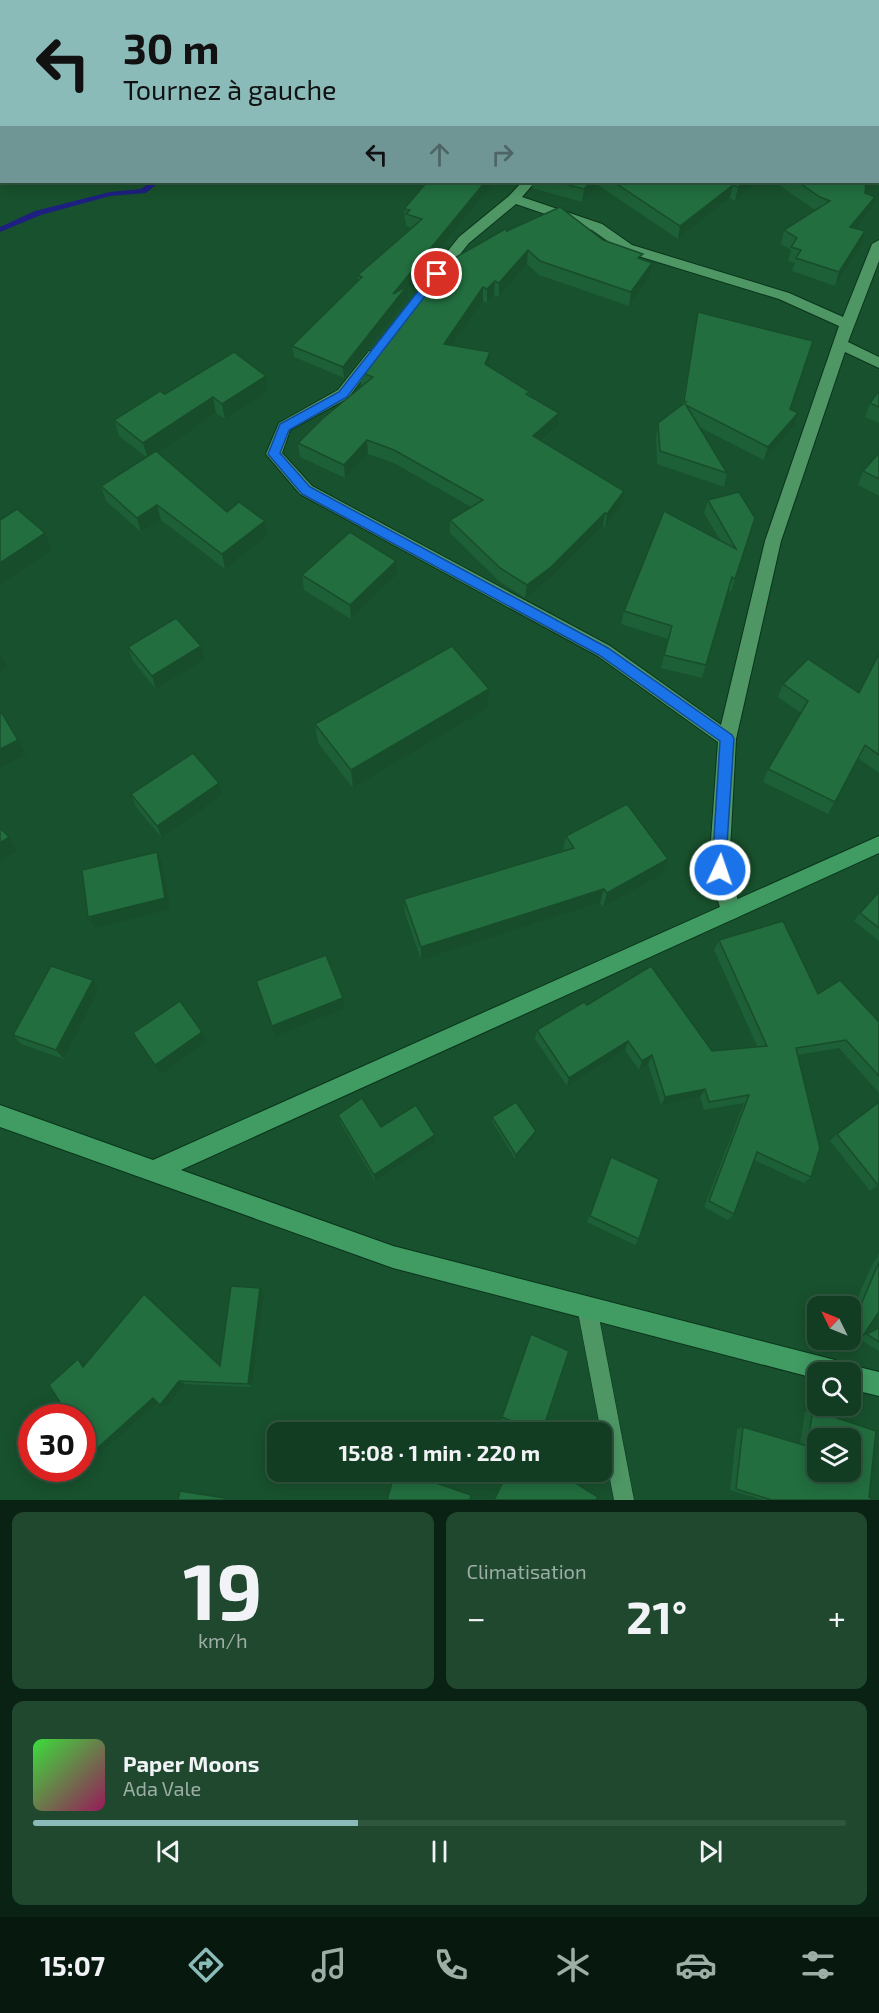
<!DOCTYPE html>
<html lang="fr">
<meta charset="utf-8">
<style>
body{margin:0;font-family:"Exo 2",sans-serif;background:#1f482f;color:#f1f3f6;height:100vh;display:flex;flex-direction:column;font-size:22px;white-space:nowrap}
*{box-sizing:border-box;margin:0}
p{font-size:20px;color:#9caea5}
.icon{flex:none;width:33px;height:33px;fill:none;stroke:currentColor;stroke-width:2;stroke-linecap:round;stroke-linejoin:round}
.map{position:relative;height:1500px;overflow:hidden}
.details{display:flex;flex-direction:column;gap:12px;padding:12px;background:#0a2213;flex:1}
.details>*{flex:none}
.guide{position:absolute;left:0px;top:0px;width:879px;height:183px;box-shadow:0 3px 15px #0003,0 0 0 2px #315640;background:#8bbbb9;color:#111;overflow:hidden}
.needle{width:39px;rotate:313deg}
.buttons{position:absolute;left:807px;top:1296px;display:grid;gap:12px}
.buttons a{display:grid;place-items:center;width:54px;height:54px;border-radius:12px;background:#123d22;box-shadow:0 3px 15px #0003,0 0 0 2px #315640;font-size:30px}
.speed{position:absolute;left:18px;top:1404px;display:flex;gap:12px;font-size:30px;font-weight:700;text-align:center}
.speed>*{display:grid;place-content:center;width:78px;height:78px;border-radius:50%;background:#123d22;box-shadow:0 3px 15px #0003,0 0 0 2px #315640;line-height:1}
.speed .limit{border:9px solid #d22;background:#fff;color:#111}
.pin{position:absolute;display:grid;place-items:center;width:51px;height:51px;color:#fff;margin:-26px;border:3px solid #fff;border-radius:50%;box-shadow:0 2px 6px #0007}
.me{position:absolute;width:66px;margin:-33px;rotate:3deg;stroke-linejoin:round;filter:drop-shadow(0 0 4px #0008)}
.turn{display:flex;align-items:center;gap:21px;height:126px;padding:0 24px;font-size:27px}
.turn .icon{width:78px;height:78px;stroke-width:2.5}
.turn b{display:block;font-size:42px;line-height:51px}
.lanes{display:flex;align-items:center;height:57px;padding:0 24px;background:#0003;justify-content:center;gap:30px;direction:ltr}
.lanes .off{opacity:.35}
.big{font-size:45px;font-weight:700;line-height:1.1}
.details .card{flex:1;display:flex;flex-direction:column;justify-content:center;gap:9px;min-width:0;padding:0 21px;border-radius:12px;background:#1f482f}
.details .dial{align-items:center;gap:0}
.dial b{font-size:78px;line-height:1}
.song{display:flex;align-items:center;gap:18px}
.cover{width:72px;height:72px;border-radius:9px;background:linear-gradient(135deg,hsl(120 70% 55%),hsl(330 70% 35%))}
.played{height:6px;border-radius:3px;background:linear-gradient(90deg,#8bbbb9 40%,#315640 40%)}
.keys{display:flex;justify-content:space-around;direction:ltr}
.heat{display:flex;justify-content:space-between;align-items:center;font-size:33px;direction:ltr}
.details .tiles{flex:1;display:grid;gap:12px;grid-template-columns:1fr 1fr}
.card:last-child{grid-column:span 2}
.trip{position:absolute;left:267px;top:1422px;width:345px;height:60px;border-radius:12px;background:#123d22;box-shadow:0 3px 15px #0003,0 0 0 2px #315640;font-weight:700;line-height:60px;text-align:center}
.dock{display:flex;height:96px;justify-content:space-around;align-items:center;background:#07180e;color:#9caea5}
.dock .icon{width:42px;height:42px}
.dock .current{color:#8bbbb9}
.dock b{font-size:27px;color:#f1f3f6}
.map>svg:first-child{display:block}
</style>
<div class="map">
<svg width="879" height="1500" viewBox="0 0 879 1500">
<rect width="100%" height="100%" fill="#18512d"/>
<g fill="none" stroke-linecap="round" stroke-linejoin="round">
<g fill="#1e2081" fill-rule="evenodd">
<polygon points="402,0 401,2 385,2"/>
<polygon points="151,182 159,182 146,193 110,196 41,215 0,232 0,227 35,211 110,192 141,189"/>
</g>
<g stroke="#0b341b" stroke-width="1">
<polygon id="lane" points="587,1297 594,1300 597,1307 634,1500 614,1500 577,1307 580,1300"/>
</g>
<g stroke="#0b341b" stroke-width="2">
<g id="street">
<polygon points="644,0 656,0 643,2"/>
<polygon points="878,84 879,85 879,93 878,92"/>
<polygon points="522,182 535,182 522,197 602,224 632,245 789,293 843,317 872,244 879,240 879,261 848,342 879,357 879,368 845,352 781,541 736,739 729,869 741,911 738,917 731,920 724,917 721,911 709,869 718,742 598,656 300,494 266,454 279,423 338,390 369,351 379,351 381,354 379,357 348,398 290,430 282,453 312,486 610,646 721,725 765,541 839,326 779,299 622,251 592,230 516,204 469,243 433,288 423,288 423,282 459,237 509,196"/>
</g>
</g>
<g stroke="#0b341b" stroke-width="2">
<polygon id="secondary" points="879,836 879,853 181,1170 393,1246 835,1360 845,1367 850,1365 879,1372 879,1396 850,1389 850,1372 818,1372 818,1379 393,1268 0,1127 0,1105 153,1160"/>
</g>
<use href="#lane" fill="#4e9765" fill-rule="evenodd"/>
<use href="#street" fill="#4e9765" fill-rule="evenodd"/>
<use href="#secondary" fill="#409c62" fill-rule="evenodd"/>
</g>
<g fill="#1d5f36">
<polygon points="663,0 817,0 820,2 663,2"/>
<polygon points="878,23 879,24 879,68 878,68"/>
<polygon points="422,182 494,182 408,289 408,298 344,378 294,357 292,346 358,281 358,275 412,228 406,226 406,221 405,221 404,209 422,187"/>
<polygon points="533,182 757,182 735,201 730,198 678,239 598,185 582,202 532,188"/>
<polygon points="775,182 866,182 865,193 870,210 855,229 865,231 861,245 835,286 792,271 795,263 788,261 791,250 781,244 784,230 815,210"/>
<polygon points="507,231 603,240 642,260 652,263 650,277 629,306 539,275 527,264 499,297 494,295 487,303 483,301 452,345 489,366 530,392 529,396 559,413 558,426 542,441 622,504 605,527 603,526 550,579 525,598 499,581 450,533 450,520 471,507 394,463 368,454 345,478 300,457 298,443 362,386 361,385 360,372"/>
<polygon points="698,312 790,409 794,427 764,460 699,427 727,473 724,487 657,464 656,437 658,423 682,405"/>
<polygon points="266,376 268,392 225,419 216,413 157,452 227,512 267,536 225,569 161,520 141,532 106,501 101,486 146,457 119,436 114,420 165,394"/>
<polygon points="879,391 879,423 865,417 870,403"/>
<polygon points="879,453 879,496 858,485 863,471"/>
<polygon points="708,500 755,518 731,592 728,590 702,678 661,668 668,639 621,624 624,611 720,540 704,513"/>
<polygon points="302,575 397,575 351,619 304,590"/>
<polygon points="201,646 205,660 156,689 133,661 128,647"/>
<polygon points="879,654 879,773 858,758 828,814 763,782 768,769 801,713 778,697 783,684 859,693"/>
<polygon points="489,689 488,708 353,788 318,743 315,724"/>
<polygon points="219,783 223,795 162,838 136,807 131,794"/>
<polygon points="566,836 668,859 663,874 603,907 600,903 421,960 405,913 404,899 563,851"/>
<polygon points="879,892 879,941 854,921 860,913"/>
<polygon points="719,940 818,994 879,1022 879,1093 839,1048 797,1055 811,1177 804,1183 754,1160 734,1214 728,1220 704,1207 744,1103 704,1110 700,1097 661,1105 648,1064 639,1070 625,1050 567,1086 535,1039 537,1030 587,1005 712,1051 757,1046 714,950"/>
<polygon points="99,990 64,1059 21,1044 13,1035"/>
<polygon points="338,1115 381,1127 435,1142 375,1181 340,1122"/>
<polygon points="492,1117 535,1135 515,1159 492,1121"/>
<polygon points="837,1134 879,1184 870,1191 830,1141"/>
<polygon points="611,1157 639,1239 635,1245 587,1222"/>
<polygon points="879,1254 879,1312 863,1336 879,1328 879,1351 860,1340 852,1343 845,1340 850,1340 850,1316 870,1269"/>
<polygon points="260,1288 264,1293 252,1387 185,1384 166,1408 157,1402 101,1453 86,1363 144,1294 220,1365"/>
<polygon points="531,1334 542,1432 529,1432 501,1420"/>
<polygon points="813,1410 869,1497 874,1500 763,1500 730,1490 737,1429 743,1427 800,1444 805,1412"/>
<polygon points="507,1472 558,1472 596,1500 493,1500"/>
</g>
<g fill="#184d2c">
<polygon points="485,182 494,182 408,289 408,298 344,378 343,367 393,294"/>
<polygon points="591,182 598,182 598,185 582,202 584,189"/>
<polygon points="744,182 757,182 735,201 738,187"/>
<polygon points="733,185 730,198 678,239 680,226"/>
<polygon points="875,197 870,210 846,241 850,227"/>
<polygon points="865,231 861,245 835,286 839,272"/>
<polygon points="528,250 527,264 499,297 499,283"/>
<polygon points="652,263 650,277 629,306 631,292"/>
<polygon points="495,281 494,295 487,303 487,289"/>
<polygon points="483,287 483,301 444,357 444,344"/>
<polygon points="490,352 489,366 485,378 485,364"/>
<polygon points="266,376 268,392 225,419 222,404"/>
<polygon points="213,397 216,413 148,459 143,443"/>
<polygon points="559,413 558,426 532,449 533,436"/>
<polygon points="798,413 794,427 764,460 768,447"/>
<polygon points="367,440 368,454 345,478 344,465"/>
<polygon points="624,491 622,504 605,527 607,514"/>
<polygon points="157,505 161,520 141,532 137,518"/>
<polygon points="605,513 603,526 550,579 525,598 527,585"/>
<polygon points="265,521 267,536 225,569 222,554"/>
<polygon points="45,533 52,550 0,585 0,563"/>
<polygon points="396,561 397,575 351,619 350,605"/>
<polygon points="201,646 205,660 156,689 152,676"/>
<polygon points="0,652 7,667 0,672"/>
<polygon points="489,689 488,708 353,788 351,770"/>
<polygon points="18,740 26,754 0,768 0,749"/>
<polygon points="219,783 223,795 162,838 157,826"/>
<polygon points="9,837 17,851 0,861 0,843"/>
<polygon points="157,852 162,863 170,909 95,928 88,917"/>
<polygon points="668,859 663,874 603,907 607,893"/>
<polygon points="604,889 600,903 421,960 421,947"/>
<polygon points="93,980 99,990 64,1059 56,1050"/>
<polygon points="343,998 345,1008 275,1036 272,1026"/>
<polygon points="202,1032 207,1041 161,1074 155,1065"/>
<polygon points="628,1041 625,1050 567,1086 569,1078"/>
<polygon points="652,1055 648,1064 639,1070 642,1061"/>
<polygon points="705,1089 700,1097 661,1105 665,1097"/>
<polygon points="536,1131 535,1135 515,1159 516,1155"/>
<polygon points="435,1135 435,1142 375,1181 374,1175"/>
<polygon points="260,1288 264,1293 252,1387 248,1384"/>
<polygon points="144,1294 150,1299 224,1369 220,1366"/>
<polygon points="78,1359 86,1363 83,1367"/>
<polygon points="179,1381 185,1384 166,1408 160,1405"/>
<polygon points="153,1398 159,1401 101,1453 93,1452"/>
</g>
<g fill="#226e3f" stroke="#184d2c" stroke-width="1.5" fill-rule="evenodd">
<polygon points="672,0 817,0 820,2 677,2"/>
<polygon points="878,23 879,24 879,53 878,53"/>
<polygon points="0,54 2,54 2,87 0,83"/>
<polygon points="427,182 485,182 393,294 407,286 343,367 292,346 362,277 358,275 422,219 406,214 410,210 404,209"/>
<polygon points="557,182 591,182 584,189"/>
<polygon points="614,182 744,182 738,187 733,185 680,226"/>
<polygon points="798,182 866,182 865,193 875,197 850,227 865,231 839,272 796,258 801,250 791,247 797,238 784,230 830,201 820,197"/>
<polygon points="560,207 603,240 643,254 638,258 652,263 631,292 540,261 528,250 499,283 495,281 487,289 483,287 444,344 490,352 485,364 530,392 526,394 559,413 533,436 624,491 607,514 605,513 551,567 527,585 500,568 450,520 483,500 394,450 367,440 344,465 298,443 322,419 373,377 360,372 446,263 505,229 507,231"/>
<polygon points="698,312 813,341 790,409 798,413 768,447 686,405 727,473 660,451 658,423 686,402 684,401"/>
<polygon points="234,352 266,376 222,404 213,397 143,443 114,420 160,391 165,394"/>
<polygon points="879,391 879,407 870,403"/>
<polygon points="156,451 227,512 239,502 265,521 222,554 157,505 137,518 101,486"/>
<polygon points="879,453 879,479 863,471"/>
<polygon points="739,492 755,518 735,579 732,577 706,665 664,655 672,626 624,611 664,511 736,549 708,500"/>
<polygon points="17,509 45,533 0,563 0,520"/>
<polygon points="350,532 396,561 350,605 302,575"/>
<polygon points="176,618 201,646 152,676 128,647"/>
<polygon points="452,646 489,689 351,770 315,724"/>
<polygon points="879,654 879,755 865,745 835,802 768,769 808,701 783,684 808,659 859,693"/>
<polygon points="0,710 18,740 0,749"/>
<polygon points="193,753 219,783 157,826 131,794"/>
<polygon points="627,804 668,859 607,893 604,889 421,947 404,899 574,848 566,836"/>
<polygon points="0,828 9,837 0,843"/>
<polygon points="157,852 165,898 88,917 82,870"/>
<polygon points="879,892 879,928 860,913"/>
<polygon points="783,921 818,994 840,980 879,1022 879,1076 846,1040 796,1048 820,1148 811,1177 757,1152 734,1214 709,1201 749,1095 709,1102 705,1089 665,1097 652,1055 642,1061 628,1041 569,1078 537,1030 584,1002 587,1005 651,966 712,1051 767,1046 719,940"/>
<polygon points="326,955 343,998 272,1026 256,981"/>
<polygon points="51,966 93,980 56,1050 13,1035"/>
<polygon points="180,1001 202,1032 155,1065 133,1033"/>
<polygon points="362,1098 381,1127 416,1105 435,1135 374,1175 338,1115"/>
<polygon points="516,1102 536,1131 516,1155 492,1117"/>
<polygon points="879,1102 879,1184 878,1185 837,1134"/>
<polygon points="611,1157 659,1179 639,1239 590,1216"/>
<polygon points="879,1262 879,1312 860,1340 850,1335 850,1331"/>
<polygon points="231,1286 260,1288 248,1384 179,1381 160,1405 153,1398 93,1452 82,1436 82,1418 70,1418 49,1385 78,1359 83,1367 144,1294 220,1366"/>
<polygon points="879,1328 879,1342 867,1334"/>
<polygon points="531,1334 569,1351 542,1432 536,1432 502,1417"/>
<path d="M813,1410L876,1431L869,1497L874,1500H772L736,1489L743,1427L807,1446ZM818,1438H850V1472H818Z"/>
<polygon points="395,1472 404,1472 471,1495 470,1500 387,1500"/>
<polygon points="508,1472 558,1472 598,1497 596,1500 494,1500"/>
<polygon points="180,1491 225,1498 224,1500 178,1500"/>
</g>
<polygon fill="#1a73e8" stroke="#114b97" stroke-width="1.5" points="433,272 442,274 347,397 289,430 280,453 310,487 608,648 732,735 734,739 725,874 714,874 712,870 720,741 599,655 302,494 268,454 280,424 339,392"/>
</svg>
<div class="buttons">
<a><svg class="needle" viewBox="-14 -14 28 28"><path d="M0-13l5 13h-10z" fill="#e53935"/><path d="M0 13l5-13h-10z" fill="#9caea5"/></svg></a>
<a><svg class="icon" aria-label="search" viewBox="0 0 24 24"><circle cx="10" cy="10" r="6"/><path d="M15 15l6 6"/></svg></a>
<a><svg class="icon" aria-label="layers" viewBox="0 0 24 24"><path d="M12 4l9 5-9 5-9-5zM3 14l9 5 9-5"/></svg></a>
</div>
<div class="speed"><div class="limit">30</div></div>
<div class="pin" style="left:437px;top:274px;background:#d93025"><svg class="icon" aria-label="arrive" viewBox="0 0 24 24"><path d="M6 21V4h12l-3 4 3 4H6"/></svg></div>
<svg class="me" style="left:720px;top:870px" viewBox="-20 -20 40 40"><circle r="17" fill="#1a73e8" stroke="#fff" stroke-width="3"/><path d="M0-11L8 9 0 5-8 9z" fill="#fff"/></svg>
<div class="trip">15:08 · 1 min · 220 m</div>
<div class="guide">
<div class="turn"><svg class="icon" aria-label="left" viewBox="0 0 24 24"><path d="M17 20v-9H6M10 6l-5 5 5 5"/></svg><div><b>30 m</b>Tournez à gauche</div></div>
<div class="lanes"><svg class="icon" aria-label="left" viewBox="0 0 24 24"><path d="M17 20v-9H6M10 6l-5 5 5 5"/></svg><svg class="icon off" aria-label="ahead" viewBox="0 0 24 24"><path d="M12 20V5M6 11l6-6 6 6"/></svg><svg class="icon off" aria-label="right" viewBox="0 0 24 24"><path d="M7 20v-9h11M14 6l5 5-5 5"/></svg></div>
</div>
</div>
<section class="details">
<div class="tiles">
<div class="card dial"><b>19</b><p>km/h</p></div>
<div class="card"><p>Climatisation</p>
<div class="heat"><a>−</a><b class="big">21°</b><a>+</a></div>
</div>
<div class="card">
<div class="song"><i class="cover"></i><div><b>Paper Moons</b><p>Ada Vale</p></div></div>
<div class="played"></div>
<div class="keys"><svg class="icon" aria-label="previous" viewBox="0 0 24 24"><path d="M18 5L8 12l10 7zM5 5v14"/></svg><svg class="icon" aria-label="pause" viewBox="0 0 24 24"><path d="M8 5v14M16 5v14"/></svg><svg class="icon" aria-label="next" viewBox="0 0 24 24"><path d="M6 5l10 7-10 7zM19 5v14"/></svg></div>
</div>
</div>
</section>
<nav class="dock">
<b>15:07</b>
<svg class="icon current" aria-label="directions" viewBox="0 0 24 24"><path d="M12 3l9 9-9 9-9-9zM9 14v-3h6M13 9l2 2-2 2"/></svg>
<svg class="icon" aria-label="music" viewBox="0 0 24 24"><path d="M9 18V5l10-2v13"/><circle cx="6" cy="18" r="3"/><circle cx="16" cy="16" r="3"/></svg>
<svg class="icon" aria-label="phone" viewBox="0 0 24 24"><path d="M5 4h4l2 5-3 2q2 4 5 5l2-3 5 2v4C11 20 4 13 5 4z"/></svg>
<svg class="icon" aria-label="climate" viewBox="0 0 24 24"><path d="M12 3v18M4 7l16 10M4 17L20 7"/></svg>
<svg class="icon" aria-label="car" viewBox="0 0 24 24"><path d="M5 17H2v-5l4-1 3-4h7l3 4 3 1v5h-3M9 17h6M6 11h13"/><circle cx="7" cy="17" r="2"/><circle cx="17" cy="17" r="2"/></svg>
<svg class="icon" aria-label="filters" viewBox="0 0 24 24"><path d="M4 7h16M4 17h16"/><circle cx="9" cy="7" r="2"/><circle cx="15" cy="17" r="2"/></svg>
</nav>
